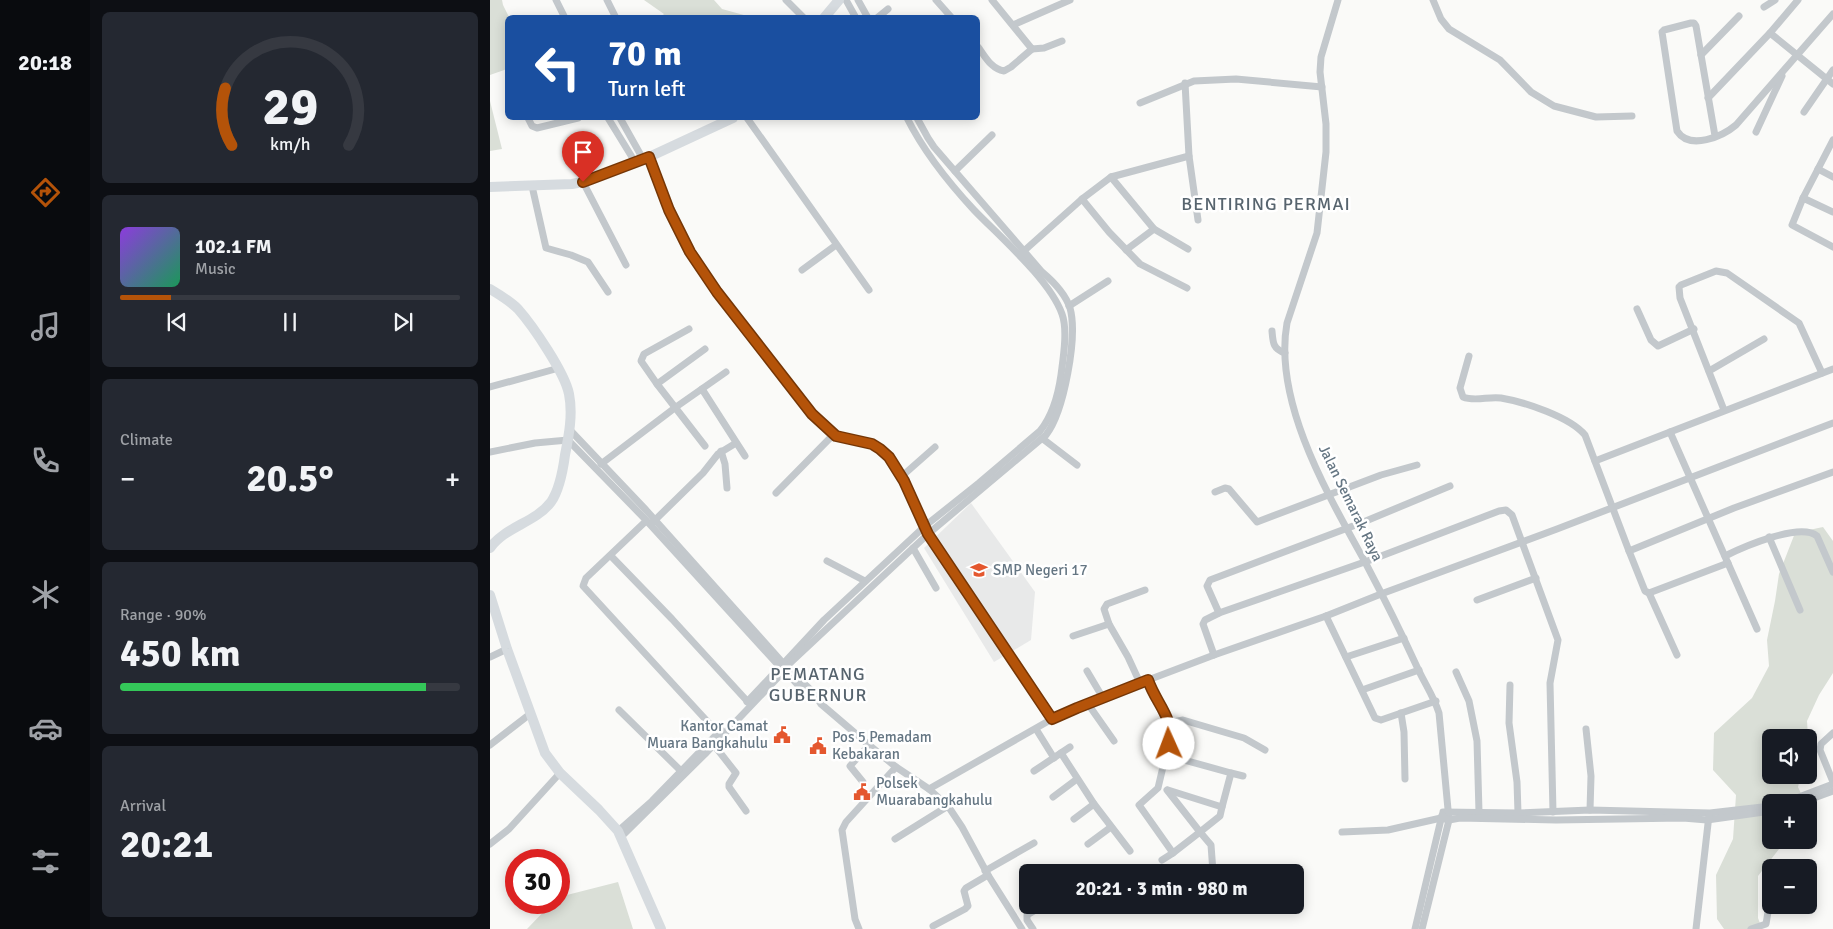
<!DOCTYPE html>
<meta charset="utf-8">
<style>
body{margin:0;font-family:Signika,sans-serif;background:#242831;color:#f1f3f6;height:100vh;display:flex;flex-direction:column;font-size:19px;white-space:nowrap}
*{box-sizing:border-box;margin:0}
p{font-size:16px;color:#9ea1a6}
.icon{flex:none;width:28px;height:28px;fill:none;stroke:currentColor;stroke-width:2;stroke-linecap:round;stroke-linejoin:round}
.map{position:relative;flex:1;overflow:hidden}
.side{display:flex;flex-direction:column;gap:12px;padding:12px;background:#0d0f14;width:400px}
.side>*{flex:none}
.top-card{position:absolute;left:15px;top:15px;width:475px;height:105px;border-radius:8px;box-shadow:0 2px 12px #0003;background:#1a4fa0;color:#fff;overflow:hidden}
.controls{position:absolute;left:1272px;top:729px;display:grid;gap:10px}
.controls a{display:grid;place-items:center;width:55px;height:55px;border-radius:8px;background:#171b24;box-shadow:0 2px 12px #0003;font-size:25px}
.speed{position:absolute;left:15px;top:849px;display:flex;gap:10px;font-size:25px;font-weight:700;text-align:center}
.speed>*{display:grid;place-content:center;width:65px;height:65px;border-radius:50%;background:#171b24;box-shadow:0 2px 12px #0003;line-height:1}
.speed .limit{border:8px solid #d22;background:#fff;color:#111}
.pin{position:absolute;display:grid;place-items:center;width:42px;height:42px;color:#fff;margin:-51px -21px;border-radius:50% 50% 50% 0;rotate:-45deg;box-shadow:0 0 5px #0007}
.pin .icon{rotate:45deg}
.me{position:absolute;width:55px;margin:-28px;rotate:358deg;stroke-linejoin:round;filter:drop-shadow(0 0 4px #0008)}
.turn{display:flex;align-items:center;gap:18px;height:105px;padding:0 20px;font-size:22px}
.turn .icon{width:65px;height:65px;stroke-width:2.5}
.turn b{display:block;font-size:35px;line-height:42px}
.big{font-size:38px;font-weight:800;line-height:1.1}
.side .tile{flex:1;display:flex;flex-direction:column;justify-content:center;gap:8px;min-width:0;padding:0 18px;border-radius:8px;background:#242831}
.side .dial{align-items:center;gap:0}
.dial svg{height:130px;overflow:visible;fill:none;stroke:#363941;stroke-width:7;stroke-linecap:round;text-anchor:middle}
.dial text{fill:#f1f3f6;stroke:none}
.song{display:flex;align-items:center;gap:15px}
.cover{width:60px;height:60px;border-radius:8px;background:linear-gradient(135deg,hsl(270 70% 55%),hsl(150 70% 35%))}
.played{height:5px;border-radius:2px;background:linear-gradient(90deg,#b45309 15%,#363941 15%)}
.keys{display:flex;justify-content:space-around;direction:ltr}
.heat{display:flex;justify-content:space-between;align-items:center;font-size:28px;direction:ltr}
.charge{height:8px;border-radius:4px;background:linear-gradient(90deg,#34c759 90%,#363941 0)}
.trip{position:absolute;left:529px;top:864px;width:285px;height:50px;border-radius:8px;background:#171b24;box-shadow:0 2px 12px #0003;font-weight:800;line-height:50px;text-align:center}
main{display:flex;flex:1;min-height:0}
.menu{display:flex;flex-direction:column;width:90px;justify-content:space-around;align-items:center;background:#090b0e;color:#9ea1a6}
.menu .icon{width:35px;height:35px}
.menu .selected{color:#b45309}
.menu b{font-size:22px;color:#f1f3f6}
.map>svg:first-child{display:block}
</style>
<main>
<nav class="menu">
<b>20:18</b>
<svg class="icon selected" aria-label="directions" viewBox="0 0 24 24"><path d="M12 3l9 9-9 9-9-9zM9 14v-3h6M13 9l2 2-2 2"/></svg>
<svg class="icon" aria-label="music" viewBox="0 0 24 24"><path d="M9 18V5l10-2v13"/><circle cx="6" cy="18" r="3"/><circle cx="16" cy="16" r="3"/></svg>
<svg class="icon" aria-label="phone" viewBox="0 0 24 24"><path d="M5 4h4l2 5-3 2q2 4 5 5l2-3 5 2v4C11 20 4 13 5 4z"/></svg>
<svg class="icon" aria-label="climate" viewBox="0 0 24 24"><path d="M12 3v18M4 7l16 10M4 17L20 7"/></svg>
<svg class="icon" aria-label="car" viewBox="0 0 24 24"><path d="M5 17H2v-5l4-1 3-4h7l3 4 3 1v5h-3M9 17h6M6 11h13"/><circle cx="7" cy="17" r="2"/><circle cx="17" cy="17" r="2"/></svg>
<svg class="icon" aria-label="filters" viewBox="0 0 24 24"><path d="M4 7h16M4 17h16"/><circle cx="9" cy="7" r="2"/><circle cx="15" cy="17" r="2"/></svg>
</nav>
<section class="side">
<div class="tile dial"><svg viewBox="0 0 100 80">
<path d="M14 69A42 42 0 1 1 86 69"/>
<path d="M14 69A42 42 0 0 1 10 34" stroke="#b45309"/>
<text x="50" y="56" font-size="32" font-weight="700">29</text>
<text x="50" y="72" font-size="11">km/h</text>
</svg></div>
<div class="tile">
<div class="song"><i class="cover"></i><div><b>102.1 FM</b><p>Music</p></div></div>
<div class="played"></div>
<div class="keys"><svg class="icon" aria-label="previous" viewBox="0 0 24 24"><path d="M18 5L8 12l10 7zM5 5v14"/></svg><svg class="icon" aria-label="pause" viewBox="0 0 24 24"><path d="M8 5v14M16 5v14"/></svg><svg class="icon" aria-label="next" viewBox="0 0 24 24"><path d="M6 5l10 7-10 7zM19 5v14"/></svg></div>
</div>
<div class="tile"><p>Climate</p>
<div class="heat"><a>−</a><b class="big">20.5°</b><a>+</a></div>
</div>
<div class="tile"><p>Range · 90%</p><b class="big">450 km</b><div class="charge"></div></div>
<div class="tile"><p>Arrival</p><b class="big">20:21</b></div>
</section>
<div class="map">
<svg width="1343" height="929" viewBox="0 0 1343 929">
<rect width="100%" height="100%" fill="#fafaf8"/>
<polygon fill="#e8e9e9" points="481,503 545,592 541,640 504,662 434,548"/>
<g fill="#dadfd7">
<polygon points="0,0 12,0 13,5 19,17 18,18 17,69 0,75"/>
<polygon points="154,0 224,0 232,9 261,17 171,17 174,14"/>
<polygon points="0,101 12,149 0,151"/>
<polygon points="1333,527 1343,541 1343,673 1329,695 1317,721 1318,737 1281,738 1281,775 1311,775 1308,787 1315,802 1281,802 1281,840 1296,840 1268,876 1268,918 1272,929 1234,929 1227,919 1226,875 1243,839 1246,795 1223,770 1224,733 1262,698 1279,666 1277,640 1285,601 1289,574 1305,533"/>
<polygon points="128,882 143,929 37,929 62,903 69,902 69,897"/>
</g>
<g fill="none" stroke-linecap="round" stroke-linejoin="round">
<g stroke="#c3c8cc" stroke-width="7">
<polyline points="66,0 75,18"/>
<polyline points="117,0 126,18"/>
<polyline points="296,0 314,18"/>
<polyline points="356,0 366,18"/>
<polyline points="368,0 378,18"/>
<polyline points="446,0 462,18"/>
<polyline points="502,0 542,49 554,48 572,41"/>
<path d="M848,0L831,57L830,72L836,124V152L827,233L797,323C783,401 837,493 874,560C893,596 911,632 928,669C935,684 944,697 949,713L959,820L932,929"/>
<polyline points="943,0 951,19 959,29 1010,60 1041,92 1064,106 1106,117 1142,116"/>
<polyline points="1274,7 1285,0"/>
<polyline points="387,18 398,9"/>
<polyline points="523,25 580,0"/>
<polyline points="1280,33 1343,84"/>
<path d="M488,47C495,56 501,69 514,71L521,67L542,49"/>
<polyline points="1211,55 1249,16"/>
<polyline points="695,83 699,156 708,220"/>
<polyline points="1218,98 1280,33 1308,0"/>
<polyline points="650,103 704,81 746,79 832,87"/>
<polyline points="1314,112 1343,70"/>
<polyline points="38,118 42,126 47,128 88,118"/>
<polyline points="118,118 145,162"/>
<polyline points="130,118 153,159"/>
<polyline points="257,118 379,290"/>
<polyline points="1266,132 1292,76"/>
<path d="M1225,136L1206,26L1204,23H1201L1174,30L1172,32L1187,131C1200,151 1233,136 1246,125L1343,14"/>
<polyline points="1343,140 1313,198 1302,225 1343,247"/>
<polyline points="159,157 179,210 200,252 227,292 322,414 346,436 382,444 390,449 399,457 414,481 438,534 562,719"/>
<polyline points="1328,169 1343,177"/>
<polyline points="465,171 502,135"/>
<polyline points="621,177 664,229 698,249"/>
<polyline points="93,182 136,265"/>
<polyline points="42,186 56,248 81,255 98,262 118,292"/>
<polyline points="1313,198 1343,212"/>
<polyline points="592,199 619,232 650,264 697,288"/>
<polyline points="535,250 592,199 621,177 699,156"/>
<polyline points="636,250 664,229"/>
<polyline points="312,270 346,245"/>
<polyline points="579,306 618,281"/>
<polyline points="1147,309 1161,340 1168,346 1204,329"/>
<polyline points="199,329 154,354 151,361 167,384 215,446"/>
<path d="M782,331C783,343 783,349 795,353"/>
<path d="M979,356L970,388L973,397C985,402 999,396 1011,398C1035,402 1080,417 1095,435L1139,551"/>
<polyline points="1219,371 1274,339"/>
<polyline points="167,384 215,349"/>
<polyline points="0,387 69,368"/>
<polyline points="212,389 255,456"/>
<polyline points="1234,410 1190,298 1189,287 1191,285 1226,271 1237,273 1309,323 1332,373"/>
<polyline points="80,430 156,510 293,663"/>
<polyline points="1180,432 1267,629"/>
<polyline points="553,439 587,465"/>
<polyline points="231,451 235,464 237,488"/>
<polyline points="0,452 45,443 78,440 154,518 289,666"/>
<polyline points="1105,461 1343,369"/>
<polyline points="111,464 186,407 236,372"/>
<polyline points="411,477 445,447"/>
<polyline points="725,492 735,488 739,489 767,522 891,475 927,465"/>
<polyline points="286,493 344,434"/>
<polyline points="156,521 96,578 93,586 228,733"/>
<polyline points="162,523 213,473 228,454 246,443"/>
<polyline points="1279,537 1310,610"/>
<polyline points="423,548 446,588"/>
<polyline points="121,556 182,619 258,702"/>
<path d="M1235,556C1253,547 1310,522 1327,536L1343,572"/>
<polyline points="337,561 375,581"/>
<polyline points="1159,593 1238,563"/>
<polyline points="987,600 1046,578"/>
<polyline points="729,613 717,586 720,580 871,523 960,486"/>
<polyline points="836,616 885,718 891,720 946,701"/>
<polyline points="583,636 619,624"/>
<polyline points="724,655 713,624 715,620 729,613 886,558 1009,511 1016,510 1022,515 1068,640 1060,683 1063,812"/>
<polyline points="1187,655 1159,593 1155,591 1139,551 1244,508 1343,472"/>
<polyline points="0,657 17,649"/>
<polyline points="856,657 914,638"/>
<path d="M294,663L334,620L435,526L489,483L550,431C563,415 568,396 571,375C573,359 578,330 572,314C560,280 510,237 484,210C458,182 434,152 417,118"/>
<path d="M298,665L438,534L556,435C574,412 588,336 580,308C575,293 564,282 552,272L444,147L438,138L427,118"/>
<polyline points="298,668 324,693 331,704 379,745 406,767 439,789 458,806 472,827 498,875 532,929"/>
<polyline points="295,671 310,687 325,698"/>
<polyline points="597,671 613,698"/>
<polyline points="966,672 979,701 987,741 989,812"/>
<polyline points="658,680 661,690 679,723 681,733 668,788 649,805 683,853 710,832 677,790"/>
<polyline points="650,683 638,657 619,624 614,609 617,604 655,590"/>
<polyline points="1020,685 1019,723 1027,782 1028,813"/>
<polyline points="872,690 929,670"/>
<polyline points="257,702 289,668"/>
<polyline points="598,704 624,741"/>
<polyline points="129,710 191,771"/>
<polyline points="911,713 914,732 915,779"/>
<polyline points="679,723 693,720 754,738 775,750"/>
<polyline points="546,729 564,758"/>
<polyline points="1096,729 1101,776 1100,810"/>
<polyline points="1343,733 1331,744 1330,750 1343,782"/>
<polyline points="0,745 40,714"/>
<polyline points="224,745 246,773 239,784 239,787 256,811"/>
<polyline points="571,753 604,804 640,851"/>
<polyline points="676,755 741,773 732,807 678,790"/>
<polyline points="544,771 580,747"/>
<polyline points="741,773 753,776"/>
<polyline points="373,782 360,766 379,745"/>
<polyline points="439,789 562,719 587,707 724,655 836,616 891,594 1067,529 1343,423"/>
<polyline points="563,797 587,779"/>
<polyline points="1296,802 1343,784"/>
<polyline points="1313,802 1343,791"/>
<polyline points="953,812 1028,813 1100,810 1220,813 1281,806"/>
<polyline points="584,819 604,804"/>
<polyline points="128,831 162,801 231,730"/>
<polyline points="852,832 898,830 951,818 959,820 970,818 1066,820 1193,818 1217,820 1281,811"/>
<polyline points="131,837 215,754 293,672"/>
<polyline points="405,839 458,806"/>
<polyline points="0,844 19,829 70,773"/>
<polyline points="598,844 621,827"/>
<polyline points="672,860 683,853"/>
<polyline points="495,871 544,843"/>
<polyline points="723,872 721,845 710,832 730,816 732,807"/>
<polyline points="443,926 475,909 478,906 474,891 476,888 498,875"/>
<polyline points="369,929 365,919 352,830 356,822 406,767"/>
<polyline points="543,929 537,920 537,915 554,905"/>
<polyline points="925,929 952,815"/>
<polyline points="1206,929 1219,815"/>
<polyline points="1261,929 1276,924 1281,894"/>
</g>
<g stroke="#d6dbdf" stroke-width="10">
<polyline points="334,18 349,0"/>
<polyline points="0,187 82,184 93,182 159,157 243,118"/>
<path d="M0,289C10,295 20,301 28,309C43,326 75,373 79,394C83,414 79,435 75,455C73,470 70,489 61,502C45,523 16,526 0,548"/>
<polyline points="0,595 17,649 55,753 70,773 109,810 128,831 171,929"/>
</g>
</g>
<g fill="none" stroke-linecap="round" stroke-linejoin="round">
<g stroke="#753606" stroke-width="12">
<path id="route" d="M93,182L159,157L179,210L200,252L227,292L322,414L346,436L382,444L390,449L399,457L414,481L438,534L562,719L587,708L658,680C666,704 685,718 679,744"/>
</g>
<use href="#route" stroke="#b45309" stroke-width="9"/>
</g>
<defs>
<g id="school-bare" transform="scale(1.35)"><path d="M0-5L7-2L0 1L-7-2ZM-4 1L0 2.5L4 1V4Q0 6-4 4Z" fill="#e4572e" stroke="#fff" stroke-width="2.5" paint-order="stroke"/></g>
<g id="civic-bare" transform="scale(1.35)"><path d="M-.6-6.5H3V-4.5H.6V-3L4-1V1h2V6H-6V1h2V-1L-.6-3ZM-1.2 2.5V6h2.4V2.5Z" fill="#e4572e" stroke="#fff" stroke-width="2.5" paint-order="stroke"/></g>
</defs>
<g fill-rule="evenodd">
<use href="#school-bare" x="489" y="570"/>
<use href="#civic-bare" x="292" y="735"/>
<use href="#civic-bare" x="328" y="746"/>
<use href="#civic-bare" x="372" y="792"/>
</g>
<g text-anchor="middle" stroke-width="5" stroke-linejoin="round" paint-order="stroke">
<g font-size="15" fill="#657683" stroke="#fff">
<text transform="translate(861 503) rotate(64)" y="5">Jalan Semarak Raya</text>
</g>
<g font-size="15" fill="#657683" stroke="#fff" text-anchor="start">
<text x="503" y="575">SMP Negeri 17</text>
<text x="278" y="731" text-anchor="end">Kantor Camat<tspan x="278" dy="17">Muara Bangkahulu</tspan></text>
<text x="342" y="742">Pos 5 Pemadam<tspan x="342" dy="17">Kebakaran</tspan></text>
<text x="386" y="788">Polsek<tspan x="386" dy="17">Muarabangkahulu</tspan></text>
</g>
<g font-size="18" letter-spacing="1" fill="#57646e" stroke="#fff">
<text x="776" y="210">BENTIRING PERMAI</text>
<text x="328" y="680">PEMATANG<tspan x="328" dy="21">GUBERNUR</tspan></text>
</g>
</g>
</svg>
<div class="controls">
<a><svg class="icon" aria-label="sound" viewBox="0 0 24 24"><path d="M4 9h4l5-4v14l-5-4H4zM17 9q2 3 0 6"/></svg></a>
<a>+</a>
<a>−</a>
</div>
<div class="speed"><div class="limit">30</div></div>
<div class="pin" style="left:93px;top:182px;background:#d93025"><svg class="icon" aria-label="arrive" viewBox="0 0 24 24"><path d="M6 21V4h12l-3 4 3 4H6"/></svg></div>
<svg class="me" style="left:679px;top:744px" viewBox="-20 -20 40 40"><circle r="19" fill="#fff"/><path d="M0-13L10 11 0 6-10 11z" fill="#b45309"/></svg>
<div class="trip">20:21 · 3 min · 980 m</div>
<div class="top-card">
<div class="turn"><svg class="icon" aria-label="left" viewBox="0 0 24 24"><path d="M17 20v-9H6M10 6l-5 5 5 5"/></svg><div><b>70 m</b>Turn left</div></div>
</div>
</div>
</main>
